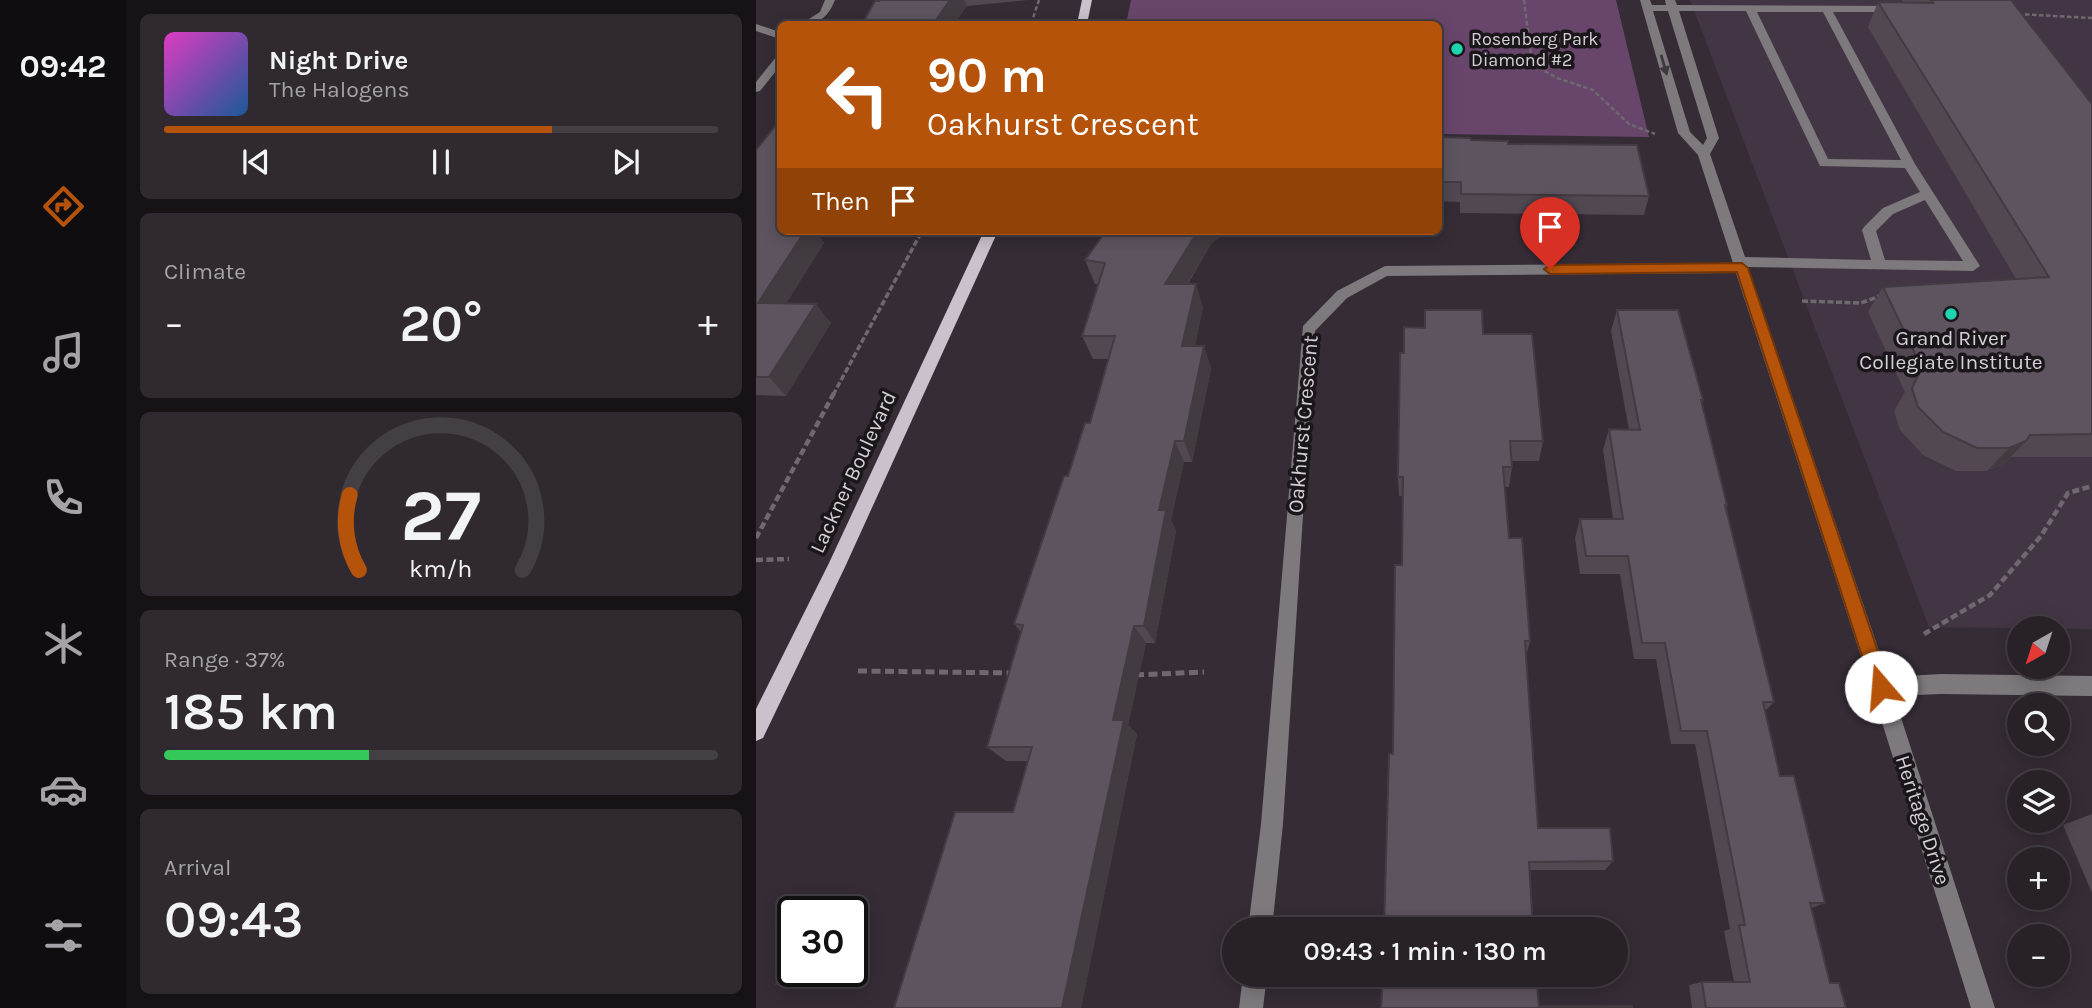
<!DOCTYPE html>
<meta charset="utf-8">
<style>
body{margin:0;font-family:Karla,sans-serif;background:#302930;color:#f1f3f6;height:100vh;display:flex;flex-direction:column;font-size:26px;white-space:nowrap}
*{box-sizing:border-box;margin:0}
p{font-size:23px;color:#a5a3a8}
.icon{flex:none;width:38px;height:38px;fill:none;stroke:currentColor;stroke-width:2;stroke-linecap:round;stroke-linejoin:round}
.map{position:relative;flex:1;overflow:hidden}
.drawer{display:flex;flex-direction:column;gap:14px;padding:14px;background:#161216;width:630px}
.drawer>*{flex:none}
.top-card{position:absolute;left:21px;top:21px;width:665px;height:214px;border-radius:10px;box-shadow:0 4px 18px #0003,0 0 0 2px #443e45;background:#b45309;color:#fff;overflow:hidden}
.needle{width:46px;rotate:219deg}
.controls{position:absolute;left:1251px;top:616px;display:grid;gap:14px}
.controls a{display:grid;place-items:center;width:63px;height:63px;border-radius:50%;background:#282128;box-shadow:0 4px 18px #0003,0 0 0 2px #443e45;font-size:35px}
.speed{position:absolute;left:21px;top:896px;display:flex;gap:14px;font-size:35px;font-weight:700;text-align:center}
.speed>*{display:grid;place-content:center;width:91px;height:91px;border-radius:50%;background:#282128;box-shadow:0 4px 18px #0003,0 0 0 2px #443e45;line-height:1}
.speed .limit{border:4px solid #111;border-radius:10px;background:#fff;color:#111}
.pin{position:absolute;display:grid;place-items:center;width:60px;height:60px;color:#fff;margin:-72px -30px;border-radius:50% 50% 50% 0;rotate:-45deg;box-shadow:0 0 7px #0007}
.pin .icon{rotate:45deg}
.me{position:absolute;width:77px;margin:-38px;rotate:342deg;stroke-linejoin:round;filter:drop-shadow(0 0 5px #0008)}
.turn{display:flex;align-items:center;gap:24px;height:147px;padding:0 35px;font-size:32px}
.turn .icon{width:91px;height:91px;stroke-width:2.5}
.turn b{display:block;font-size:49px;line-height:60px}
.then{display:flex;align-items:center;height:66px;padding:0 35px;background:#0003;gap:14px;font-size:26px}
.big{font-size:52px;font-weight:600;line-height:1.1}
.drawer .card{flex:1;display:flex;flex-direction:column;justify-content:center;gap:10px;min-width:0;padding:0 24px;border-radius:10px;background:#302930}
.drawer .dial{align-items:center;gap:0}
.dial svg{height:182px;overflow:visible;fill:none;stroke:#443e45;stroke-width:7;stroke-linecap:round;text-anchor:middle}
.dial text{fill:#f1f3f6;stroke:none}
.song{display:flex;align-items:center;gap:21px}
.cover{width:84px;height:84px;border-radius:10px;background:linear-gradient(135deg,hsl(310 70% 55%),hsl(210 70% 35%))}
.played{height:7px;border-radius:4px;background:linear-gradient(90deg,#b45309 70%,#443e45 70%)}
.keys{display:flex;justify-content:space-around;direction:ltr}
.heat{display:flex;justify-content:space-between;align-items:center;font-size:38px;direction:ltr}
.charge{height:10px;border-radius:5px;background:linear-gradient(90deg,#34c759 37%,#443e45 0)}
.trip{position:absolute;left:466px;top:917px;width:406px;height:70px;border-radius:35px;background:#282128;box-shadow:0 4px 18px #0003,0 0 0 2px #443e45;font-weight:600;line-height:70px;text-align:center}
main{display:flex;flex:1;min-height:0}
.tabs{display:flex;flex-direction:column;width:126px;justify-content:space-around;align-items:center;background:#100d10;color:#a5a3a8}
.tabs .icon{width:49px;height:49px}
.tabs .on{color:#b45309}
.tabs b{font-size:32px;color:#f1f3f6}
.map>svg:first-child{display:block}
</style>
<main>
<nav class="tabs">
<b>09:42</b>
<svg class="icon on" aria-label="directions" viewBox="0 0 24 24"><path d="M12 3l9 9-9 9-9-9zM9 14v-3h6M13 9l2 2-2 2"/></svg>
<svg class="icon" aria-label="music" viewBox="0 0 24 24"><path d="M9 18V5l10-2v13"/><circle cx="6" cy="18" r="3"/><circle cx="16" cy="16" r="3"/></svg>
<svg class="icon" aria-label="phone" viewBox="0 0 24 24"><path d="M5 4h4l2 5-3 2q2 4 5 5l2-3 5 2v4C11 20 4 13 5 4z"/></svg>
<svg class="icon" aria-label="climate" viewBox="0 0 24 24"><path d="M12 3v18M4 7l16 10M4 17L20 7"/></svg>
<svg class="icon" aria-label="car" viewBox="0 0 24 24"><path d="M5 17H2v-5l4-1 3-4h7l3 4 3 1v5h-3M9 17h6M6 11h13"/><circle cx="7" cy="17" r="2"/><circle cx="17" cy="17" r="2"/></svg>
<svg class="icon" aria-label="filters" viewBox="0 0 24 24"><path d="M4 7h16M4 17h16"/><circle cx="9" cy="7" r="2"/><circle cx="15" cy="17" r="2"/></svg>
</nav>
<section class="drawer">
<div class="card">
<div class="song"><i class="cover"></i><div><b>Night Drive</b><p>The Halogens</p></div></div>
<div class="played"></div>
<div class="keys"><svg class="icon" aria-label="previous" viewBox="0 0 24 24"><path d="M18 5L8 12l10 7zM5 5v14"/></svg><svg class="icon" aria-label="pause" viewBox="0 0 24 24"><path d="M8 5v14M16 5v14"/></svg><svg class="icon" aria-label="next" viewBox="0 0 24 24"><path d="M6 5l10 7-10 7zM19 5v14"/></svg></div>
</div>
<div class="card"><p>Climate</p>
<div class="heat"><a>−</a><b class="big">20°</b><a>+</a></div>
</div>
<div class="card dial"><svg viewBox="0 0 100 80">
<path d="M14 69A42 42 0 1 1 86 69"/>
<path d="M14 69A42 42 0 0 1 10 36" stroke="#b45309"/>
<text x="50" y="56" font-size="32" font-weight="700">27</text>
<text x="50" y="72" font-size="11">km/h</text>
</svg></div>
<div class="card"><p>Range · 37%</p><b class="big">185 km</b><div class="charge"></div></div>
<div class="card"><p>Arrival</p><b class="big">09:43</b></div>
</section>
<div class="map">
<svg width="1336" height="1008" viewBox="0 0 1336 1008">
<rect width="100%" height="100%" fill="#352c36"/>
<polygon fill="#433644" points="934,0 1336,0 1336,629 1173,627"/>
<polygon fill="#68466b" points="375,0 860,0 893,137 683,134 682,24 370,24"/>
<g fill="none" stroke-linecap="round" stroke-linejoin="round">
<g stroke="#6f6870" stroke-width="2.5" stroke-dasharray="4.5 2.5" stroke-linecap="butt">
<polyline points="768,0 775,55 783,68 801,78 837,90 873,124 899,134"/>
<polyline points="1262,14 1336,18"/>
<polyline points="275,24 283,0"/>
</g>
<g stroke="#6f6870" stroke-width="3.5" stroke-dasharray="6 2.5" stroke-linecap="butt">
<polyline points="1046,301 1105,303 1124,296"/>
<polyline points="77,395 166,231"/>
</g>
<g stroke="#6f6870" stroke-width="4.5" stroke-dasharray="7 3.5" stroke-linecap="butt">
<polyline points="0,538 78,393"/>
<polyline points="0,560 33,559"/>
<polyline points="1168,634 1234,595 1285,536 1312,493 1336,486"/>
</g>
<g stroke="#6f6870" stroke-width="5" stroke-dasharray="9 4.5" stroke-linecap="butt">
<polyline points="102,671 258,673"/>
<polyline points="379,675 448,672"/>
</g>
<g fill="#7d797d" fill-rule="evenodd">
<path d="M69,0H79C72,17 64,24 45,24L64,12Z"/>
<path d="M884,0H894L896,5H910L909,0H919L921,5L1143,6L1148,9L1143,12H1077L1159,164L1224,266L1217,271L992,267L1132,677L1185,674L1336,676V696L1185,694L1138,696L1239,1008H1215L1115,687L980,273L631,276L591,298L559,331L527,824L516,929H492L505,824L547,326L581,291L629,266L977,263L942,155L922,133ZM897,11H912L951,138L947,145L934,132ZM923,11H990L1064,166L1149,168L1164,192L1127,208L1108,227L1106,230L1115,260L989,257L954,154L963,138ZM1001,12H1067L1145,160L1072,159ZM1169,200L1207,261L1129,260L1120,231L1137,214Z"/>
<polygon points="0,24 24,32 24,39 0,31"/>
<polygon points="24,56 24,66 4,91 0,92 0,82 20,57"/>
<polygon points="487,975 511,975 507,1008 483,1008"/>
</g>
<g fill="#cbc1cc" fill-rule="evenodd">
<polygon points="326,0 336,0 331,24 321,24"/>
<polygon points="228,231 242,231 89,567 7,738 0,741 0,709 73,563"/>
</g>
</g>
<g fill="#514852">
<polygon points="123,0 272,0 211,6 123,1"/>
<polygon points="1146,0 1255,0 1336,104 1336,457 1255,457 1248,464 1231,471 1200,471 1167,455 1144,430 1138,411 1149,392 1112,312 1127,287 1260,279 1112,27 1122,2 1148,3"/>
<polygon points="682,137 752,144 893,196 888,215 704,213 704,202 682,201"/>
<polygon points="0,150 68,243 30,303 75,323 30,396 0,395"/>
<polygon points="455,244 432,284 447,307 439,346 448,346 455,369 436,462 428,462 415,520 420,531 399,643 390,643 372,725 381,734 325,1008 138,1008 257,812 272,761 250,761 231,747 265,632 258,624 312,476 334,423 352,359 337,359 326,336 342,284 339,284 329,260"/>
<polygon points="861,310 947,400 946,404 971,505 970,508 1018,702 1009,711 1024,776 1069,903 1055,908 1074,983 1090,1008 936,1008 933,985 946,982 978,982 968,931 974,929 939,744 915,744 900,659 878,659 864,574 824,574 819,538 824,519 857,519 847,450 853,429 873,430 855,331"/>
<polygon points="727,334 787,441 783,461 755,461 756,467 753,487 749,487 753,538 774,641 770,657 782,828 857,861 849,870 773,870 637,754 646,565 647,496 643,496 642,477 648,353"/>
<polygon points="1336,814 1336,893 1307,825"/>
<polygon points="37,971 78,971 73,986 34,986 20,984"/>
</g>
<g fill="#423b42">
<polygon points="194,0 208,0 211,6 199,24 177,24"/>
<polygon points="45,231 61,231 60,232 68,243 19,322 2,303"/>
<polygon points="442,231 473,231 455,244 417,307 409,284"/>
<polygon points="440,284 447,307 434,369 426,346"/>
<polygon points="60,304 75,323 30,396 13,377"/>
<polygon points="448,346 455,369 436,462 428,441"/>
<polygon points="419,441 428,462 415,520 420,531 399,643 388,626 403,510"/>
<polygon points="1270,441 1248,464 1231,471 1253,448"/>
<polygon points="378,626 390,643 372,725 381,734 325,1008 306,1008 357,720"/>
<polygon points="64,971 78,971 73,986 60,984"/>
</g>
<g fill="#5e545f" stroke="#423b42" stroke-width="2">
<polygon points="123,0 194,0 177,24 104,24 110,17 119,1 123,1"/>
<polygon points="1175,0 1255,0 1336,104 1336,434 1274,435 1270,441 1253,448 1221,448 1187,432 1162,407 1156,388 1166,368 1127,287 1293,277 1122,2 1177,3"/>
<polygon points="24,120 24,231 49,231 2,303 60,304 13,377 0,377 0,150"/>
<polygon points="682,137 714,138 715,140 752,141 752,144 881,145 893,196 705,194 705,182 682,182"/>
<polygon points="350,231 442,231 409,284 440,284 426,346 448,346 428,441 419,441 403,510 410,510 388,626 378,626 357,720 368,720 306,1008 138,1008 199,812 257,812 276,747 231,747 267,625 258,624 308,476 312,476 329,423 334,423 359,336 326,336 349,263 329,260"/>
<polygon points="669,310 726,310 727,334 776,334 787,441 754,441 756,467 747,467 753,538 766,538 774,641 769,641 782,828 854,828 857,861 773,862 777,929 628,929 633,754 637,754 639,565 646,565 647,477 642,477 644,353 648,353 648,327 669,328"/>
<polygon points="861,310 922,310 947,400 945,400 971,505 969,505 1018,702 1007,702 1024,776 1038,776 1069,903 1054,903 1074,983 1083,983 1090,1008 950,1008 946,982 994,982 983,925 989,925 951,731 925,731 909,643 886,643 872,556 830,556 824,519 867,519 853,429 884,430"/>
<polygon points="37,939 37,971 64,971 60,984 20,984"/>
<polygon points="627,975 780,975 783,1006 876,1006 876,1008 625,1008"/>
</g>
<defs><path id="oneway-solid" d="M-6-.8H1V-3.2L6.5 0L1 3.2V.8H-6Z" transform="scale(1.75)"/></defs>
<use fill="#3d393d" href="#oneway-solid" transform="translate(908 65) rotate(74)"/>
<polygon fill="#b45309" stroke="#753606" stroke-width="2" points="986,263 992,268 1134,687 1131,693 1125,695 1118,693 1116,687 981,272 794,274 788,269 794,265"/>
<g fill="#1fd5b0" stroke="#1a161a" stroke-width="2.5">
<circle cx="701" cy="49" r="7"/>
<circle cx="1195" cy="314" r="7"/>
</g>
<g text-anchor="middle" stroke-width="7" stroke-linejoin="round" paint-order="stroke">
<g font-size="18" fill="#d5d0d6" stroke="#1a161a" text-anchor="start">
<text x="715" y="45">Rosenberg Park<tspan x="715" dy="21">Diamond #2</tspan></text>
</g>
<g font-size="21" fill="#d5d0d6" stroke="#1a161a">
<text x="1195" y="345">Grand River<tspan x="1195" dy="24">Collegiate Institute</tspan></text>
</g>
<g font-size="21" fill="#d5d0d6" stroke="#1a161a">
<text transform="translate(547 424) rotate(-85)" y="7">Oakhurst Crescent</text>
<text transform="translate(97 472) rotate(-65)" y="7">Lackner Boulevard</text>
<text transform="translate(1167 820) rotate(72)" y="7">Heritage Drive</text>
</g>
</g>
</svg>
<div class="controls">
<a><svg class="needle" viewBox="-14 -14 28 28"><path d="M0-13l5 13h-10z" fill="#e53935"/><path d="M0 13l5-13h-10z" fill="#a5a3a8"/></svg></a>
<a><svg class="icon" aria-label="search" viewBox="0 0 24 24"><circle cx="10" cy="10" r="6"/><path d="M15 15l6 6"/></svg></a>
<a><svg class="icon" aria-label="layers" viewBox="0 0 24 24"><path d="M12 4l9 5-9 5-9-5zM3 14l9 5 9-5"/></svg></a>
<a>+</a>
<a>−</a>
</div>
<div class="speed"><div class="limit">30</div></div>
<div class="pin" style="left:794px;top:269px;background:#d93025"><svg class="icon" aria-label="arrive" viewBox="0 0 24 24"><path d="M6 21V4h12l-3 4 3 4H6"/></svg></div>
<svg class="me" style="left:1125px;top:687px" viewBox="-20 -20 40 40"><circle r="19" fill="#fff"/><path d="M0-13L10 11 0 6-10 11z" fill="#b45309"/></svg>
<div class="trip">09:43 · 1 min · 130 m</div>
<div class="top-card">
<div class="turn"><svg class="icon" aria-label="left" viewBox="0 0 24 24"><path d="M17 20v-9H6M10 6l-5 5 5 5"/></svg><div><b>90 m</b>Oakhurst Crescent</div></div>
<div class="then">Then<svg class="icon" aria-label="arrive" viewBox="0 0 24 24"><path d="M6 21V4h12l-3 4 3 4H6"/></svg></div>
</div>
</div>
</main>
